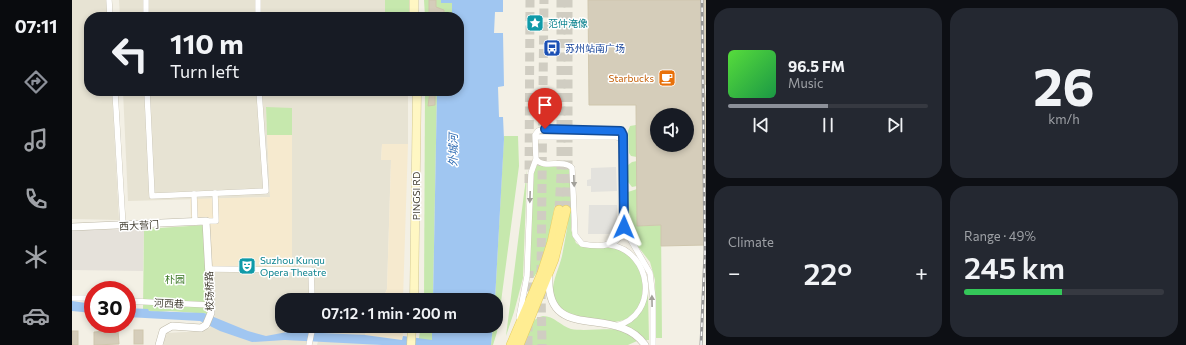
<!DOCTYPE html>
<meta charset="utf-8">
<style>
body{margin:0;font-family:Commissioner,"Noto Sans SC",sans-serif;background:#242831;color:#f1f3f6;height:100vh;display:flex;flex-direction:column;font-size:15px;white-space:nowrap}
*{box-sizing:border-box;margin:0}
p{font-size:13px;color:#9ea1a6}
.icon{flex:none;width:22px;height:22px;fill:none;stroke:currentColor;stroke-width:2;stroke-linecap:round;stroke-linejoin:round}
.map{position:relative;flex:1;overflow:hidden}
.side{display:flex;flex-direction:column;gap:8px;padding:8px;background:#0d0f14;width:480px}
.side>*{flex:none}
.top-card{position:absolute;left:12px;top:12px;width:380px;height:84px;border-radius:16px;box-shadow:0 2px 6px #0003;background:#171b24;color:#f1f3f6;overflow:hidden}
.buttons{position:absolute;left:578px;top:108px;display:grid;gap:8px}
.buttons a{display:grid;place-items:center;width:44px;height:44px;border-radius:50%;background:#171b24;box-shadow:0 2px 6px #0003;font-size:20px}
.speed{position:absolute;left:12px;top:281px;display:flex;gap:8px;font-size:20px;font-weight:700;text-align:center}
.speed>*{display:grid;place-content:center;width:52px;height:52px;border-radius:50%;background:#171b24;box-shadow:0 2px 6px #0003;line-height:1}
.speed .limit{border:6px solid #d22;background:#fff;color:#111}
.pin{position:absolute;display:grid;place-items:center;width:34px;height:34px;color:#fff;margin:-41px -17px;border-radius:50% 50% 50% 0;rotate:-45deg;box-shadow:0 0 4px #0007}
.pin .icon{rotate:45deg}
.me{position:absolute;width:44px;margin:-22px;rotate:1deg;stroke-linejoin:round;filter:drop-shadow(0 0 3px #0008)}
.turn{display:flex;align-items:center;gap:14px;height:84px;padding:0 20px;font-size:18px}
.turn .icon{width:52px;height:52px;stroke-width:2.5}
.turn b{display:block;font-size:28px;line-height:34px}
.big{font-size:30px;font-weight:600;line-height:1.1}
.side .tile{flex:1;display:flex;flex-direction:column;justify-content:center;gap:6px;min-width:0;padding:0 14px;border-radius:16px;background:#242831}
.side .dial{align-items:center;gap:0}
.dial b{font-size:52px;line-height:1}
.song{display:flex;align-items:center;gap:12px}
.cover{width:48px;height:48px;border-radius:6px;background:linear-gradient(135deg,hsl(110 70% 55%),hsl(140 70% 35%))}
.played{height:4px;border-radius:2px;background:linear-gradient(90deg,#8c9099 50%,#363941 50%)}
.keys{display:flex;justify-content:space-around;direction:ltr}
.heat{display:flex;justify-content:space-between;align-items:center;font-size:22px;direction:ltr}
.charge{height:6px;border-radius:3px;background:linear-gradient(90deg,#34c759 49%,#363941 0)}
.side .tiles{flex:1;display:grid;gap:8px;grid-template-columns:repeat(2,1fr)}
.trip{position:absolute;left:203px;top:293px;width:228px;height:40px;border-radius:16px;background:#171b24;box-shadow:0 2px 6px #0003;font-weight:600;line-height:40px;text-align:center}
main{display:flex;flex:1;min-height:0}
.dock{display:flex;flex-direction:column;width:72px;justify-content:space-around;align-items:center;background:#090b0e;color:#9ea1a6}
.dock .icon{width:28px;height:28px}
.dock .selected{color:#8c9099}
.dock b{font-size:18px;color:#f1f3f6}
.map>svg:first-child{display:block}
</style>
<main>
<nav class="dock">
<b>07:11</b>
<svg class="icon selected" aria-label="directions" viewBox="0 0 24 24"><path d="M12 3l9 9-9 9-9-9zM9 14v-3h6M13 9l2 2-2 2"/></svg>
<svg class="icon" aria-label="music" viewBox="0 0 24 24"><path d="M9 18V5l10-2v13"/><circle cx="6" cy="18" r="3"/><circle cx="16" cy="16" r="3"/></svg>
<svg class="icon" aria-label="phone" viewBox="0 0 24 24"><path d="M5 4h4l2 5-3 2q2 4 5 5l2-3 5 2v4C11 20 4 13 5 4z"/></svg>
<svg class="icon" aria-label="climate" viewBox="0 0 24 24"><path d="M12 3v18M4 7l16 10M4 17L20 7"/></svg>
<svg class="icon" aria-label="car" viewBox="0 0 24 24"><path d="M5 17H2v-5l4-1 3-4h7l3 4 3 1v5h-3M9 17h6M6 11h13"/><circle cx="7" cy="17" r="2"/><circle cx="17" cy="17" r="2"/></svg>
</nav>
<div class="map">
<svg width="634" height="345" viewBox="0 0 634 345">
<rect width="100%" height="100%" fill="#f3f0e5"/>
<g fill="#e7e3d3">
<polygon points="0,0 35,0 36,17 17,17 17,91 40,91 47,220 0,219"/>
<polygon points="47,0 313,0 313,17 48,17"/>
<polygon points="51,91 336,91 336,144 310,145 309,160 319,160 315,289 310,300 210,300 210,326 297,326 293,335 236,334 234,345 92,345 92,340 95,333 130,331 138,328 143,315 140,270 220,269 220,108 194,108 198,197 56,201"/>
<polygon points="246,341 287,343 310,345 245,345"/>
</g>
<g fill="#f6eacf">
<polygon points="195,135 220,135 220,269 140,270 137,218 119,218 118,199 198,197"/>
<polygon points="310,144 336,144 331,299 335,300 310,300 315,289 319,160 309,160"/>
<polygon points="297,326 332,326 330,340 293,335"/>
</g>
<polygon fill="#e5e1da" points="72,229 71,271 0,270 0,230"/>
<g fill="#c6e8ad">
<rect x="313" y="0" width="24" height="17"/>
<polygon points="352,0 369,0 369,3 380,2 380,17 353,17"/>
<polygon points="353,91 365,91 361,300 352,300"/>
<polygon points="194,107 220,108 220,135 195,135"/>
<polygon points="564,125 565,157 559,156 557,153 556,131 558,126"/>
<polygon points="432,136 446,136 447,166 425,332 421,345 419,345 421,326 424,326 423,300"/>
<polygon points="565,161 565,186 560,187 556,182 556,165 560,162"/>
<path d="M465,165H491L498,169L500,177L499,230L504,243C521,255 538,238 560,259C567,267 572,280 571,290C569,301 567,310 558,317C548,325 514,323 502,319C497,318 484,305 482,301C477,287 487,269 490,256C493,240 496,224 498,208L483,205C479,224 473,264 461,278H456L461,173Z"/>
<polygon points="455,170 451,278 442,312 434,336"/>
<polygon points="565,189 565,226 589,225 590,338 584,338 583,280 578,262 564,244 557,230 556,192"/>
<polygon points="133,225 137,314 98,311 86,312 71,310 72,229"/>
<path d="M576,293L577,340H574L562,330L550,326C566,319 572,310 576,293Z"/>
<path d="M471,316C482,316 489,326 499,329C515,332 546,326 556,332C559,334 562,339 565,341L556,345H452C456,333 457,319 471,316Z"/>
<polygon points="352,326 360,326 360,345 346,345 348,331 352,332"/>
</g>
<g fill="#e3e2dd">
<polygon points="544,167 545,191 519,192 519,186 515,186 515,180 519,179 519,168"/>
<polygon points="517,205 545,205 545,234 516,234"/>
</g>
<g fill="#a0c6f1">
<polygon points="369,0 431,0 431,12 423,12 422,33 431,33 432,86 426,87 427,117 431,117 432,139 423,300 361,300 365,91 387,91 387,17 380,17 380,3 369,3"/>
<polygon points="0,301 21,304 21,313 0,311"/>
<polygon points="55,308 76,309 77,311 132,313 176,331 194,336 215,332 251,333 293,335 330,340 331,336 360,340 360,326 421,326 419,345 310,345 213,340 180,342 148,331 128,321 55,317"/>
</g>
<g fill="#d5cdba" stroke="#cfc6ad" fill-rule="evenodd">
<polygon points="357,0 364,0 364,7 372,10 372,17 357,17"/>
<path d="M516,0H634V84L632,85L634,105V245L589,246V225L565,226L564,105H517ZM585,115H615V145H585Z"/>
<polygon points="358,91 363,91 363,105 356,106"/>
<rect x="62" y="330" width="9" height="14"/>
<rect x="0" y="331" width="6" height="14"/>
<polygon points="37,331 46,331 47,344 22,345 22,332"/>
</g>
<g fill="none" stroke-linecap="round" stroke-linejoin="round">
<g stroke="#d0cdc2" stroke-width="9" stroke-dasharray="9 4.5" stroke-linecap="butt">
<polyline points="487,210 489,175 489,0"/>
<polyline points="494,210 496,177 496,0"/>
</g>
<g stroke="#d0cdc2" stroke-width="9" stroke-dasharray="9 4.5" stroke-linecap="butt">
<polyline points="457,183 458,0"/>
<polyline points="469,274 472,0"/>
<polyline points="469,290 470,345"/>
<polyline points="457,305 457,271"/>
<polyline points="456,345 456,323"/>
</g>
<g stroke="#beb9a8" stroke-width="6">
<g id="minor">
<polyline points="37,0 38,17"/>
<polyline points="74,0 74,17"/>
<polyline points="186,0 186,17"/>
<polyline points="43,91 51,226"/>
<polyline points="75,91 80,196 194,191 187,91"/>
<polyline points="464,137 545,137 549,139 551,144"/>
<polyline points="122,194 123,222"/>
<polyline points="134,221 144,221 143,193"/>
<polyline points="553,226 554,232 578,273 581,299 581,345"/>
<path d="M538,245C580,251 588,315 544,326"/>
<polyline points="137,269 239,270 240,300"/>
<polyline points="0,298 21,298"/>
<polyline points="55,301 138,305"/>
<path d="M447,318L455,276L459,173L464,159L463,135L466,131L473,129L544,130L549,131L551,135V227C549,248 526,247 510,244L503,235L500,168C491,158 472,170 464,159"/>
<polyline points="237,345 241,326"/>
</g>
</g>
<g stroke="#beb9a8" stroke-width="8">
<g id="tertiary">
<polyline points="0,227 134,221 139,313 134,325 129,328 100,326 91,331 87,345"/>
<path d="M477,277C474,345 544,303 573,345"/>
</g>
</g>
<g stroke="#d4ca94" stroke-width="9">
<g id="secondary">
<polyline points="342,0 342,17"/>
<polyline points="342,300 345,91"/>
<polyline points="339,345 340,326"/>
</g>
</g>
<g stroke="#e5cd61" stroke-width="10">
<g id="primary">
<polyline points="439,345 470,273 480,242 487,210"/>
<polyline points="447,345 482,259 494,210"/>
</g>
</g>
<use href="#minor" stroke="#fff" stroke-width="5.5"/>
<use href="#tertiary" stroke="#fff" stroke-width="7"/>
<use href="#secondary" stroke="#fff7c3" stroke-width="8"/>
<use href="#primary" stroke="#ffed92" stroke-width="9"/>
<g stroke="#959595" stroke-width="3">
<polyline id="rail" points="629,345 633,253 630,0"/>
</g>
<use href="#rail" stroke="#fff" stroke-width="1.5" stroke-dasharray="4.5" stroke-linecap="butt"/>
</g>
<defs><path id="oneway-solid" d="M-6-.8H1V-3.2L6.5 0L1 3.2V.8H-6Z"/></defs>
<g fill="#a2a09a">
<use href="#oneway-solid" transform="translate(502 181) rotate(88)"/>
<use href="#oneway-solid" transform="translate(458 197) rotate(92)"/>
<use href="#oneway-solid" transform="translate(580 301) rotate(-91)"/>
</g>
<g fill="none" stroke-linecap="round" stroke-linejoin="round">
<g stroke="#114b97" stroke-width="10">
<polyline id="route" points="473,129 549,131 551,135 552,227"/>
</g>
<use href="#route" stroke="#1a73e8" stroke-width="7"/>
</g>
<defs>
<g id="sight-square" transform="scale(0.9)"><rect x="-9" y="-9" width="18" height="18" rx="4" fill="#0f9aa8" stroke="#fff"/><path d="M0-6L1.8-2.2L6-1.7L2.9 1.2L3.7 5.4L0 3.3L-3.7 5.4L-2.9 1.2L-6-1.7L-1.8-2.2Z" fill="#fff"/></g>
<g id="bus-square" transform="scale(0.9)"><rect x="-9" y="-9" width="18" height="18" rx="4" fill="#1a4fb4" stroke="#fff"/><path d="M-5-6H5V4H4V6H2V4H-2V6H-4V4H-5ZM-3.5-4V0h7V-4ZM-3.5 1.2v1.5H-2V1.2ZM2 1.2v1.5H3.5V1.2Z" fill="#fff"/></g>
<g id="cafe-square" transform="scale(0.9)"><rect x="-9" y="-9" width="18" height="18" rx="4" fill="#e8710a" stroke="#fff"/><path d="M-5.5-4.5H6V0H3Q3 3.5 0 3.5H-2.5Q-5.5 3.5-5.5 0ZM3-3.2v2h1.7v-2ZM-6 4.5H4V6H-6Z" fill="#fff"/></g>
<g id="theatre-square" transform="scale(0.9)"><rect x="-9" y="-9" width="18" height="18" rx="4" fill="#0f9aa8" stroke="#fff"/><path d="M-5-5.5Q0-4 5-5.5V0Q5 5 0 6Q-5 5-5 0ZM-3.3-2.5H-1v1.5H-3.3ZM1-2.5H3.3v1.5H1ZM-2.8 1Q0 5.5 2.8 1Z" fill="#fff"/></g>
</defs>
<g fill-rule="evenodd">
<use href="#sight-square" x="463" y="23"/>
<use href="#bus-square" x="480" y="48"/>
<use href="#cafe-square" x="595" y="78"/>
<use href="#theatre-square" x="175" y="266"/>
</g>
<g text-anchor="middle" stroke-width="3" stroke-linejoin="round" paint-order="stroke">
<g font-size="10" fill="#0d838f" stroke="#fff" text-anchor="start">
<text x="476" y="27">范仲淹像</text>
<text x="188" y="264">Suzhou Kunqu<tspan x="188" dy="12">Opera Theatre</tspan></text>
</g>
<g font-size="10" fill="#164399" stroke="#fff" text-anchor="start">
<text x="493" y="52">苏州站南广场</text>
</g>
<g font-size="10" fill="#c56008" stroke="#fff" text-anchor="end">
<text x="582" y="82">Starbucks</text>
</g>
<g font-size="10" fill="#454135" stroke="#fff">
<text transform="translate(344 196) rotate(-90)" y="4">PINGSI RD</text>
<text transform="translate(67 225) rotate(-3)" y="4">西大营门</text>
<text transform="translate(137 291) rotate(-91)" y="4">校场桥路</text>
<text transform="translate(97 303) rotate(3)" y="4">河西巷</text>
</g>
<g font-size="10" fill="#3c7827" stroke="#fff">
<text x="103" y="283">朴园</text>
</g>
<g font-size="11" font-style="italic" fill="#2c6ab3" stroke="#fff">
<text transform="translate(381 150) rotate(-89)" y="4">外城河</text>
</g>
</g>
</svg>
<div class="buttons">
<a><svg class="icon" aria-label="sound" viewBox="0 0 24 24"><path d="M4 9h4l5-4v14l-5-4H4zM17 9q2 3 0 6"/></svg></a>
</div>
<div class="speed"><div class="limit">30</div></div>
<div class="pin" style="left:473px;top:129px;background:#d93025"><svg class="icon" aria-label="arrive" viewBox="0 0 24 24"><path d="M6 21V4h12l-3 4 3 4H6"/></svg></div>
<svg class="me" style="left:552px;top:227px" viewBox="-20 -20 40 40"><path d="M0-17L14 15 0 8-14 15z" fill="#1a73e8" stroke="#fff" stroke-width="4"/></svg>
<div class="trip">07:12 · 1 min · 200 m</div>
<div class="top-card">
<div class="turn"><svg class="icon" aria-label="left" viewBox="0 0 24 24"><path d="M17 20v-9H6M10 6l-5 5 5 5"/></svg><div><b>110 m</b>Turn left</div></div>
</div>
</div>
<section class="side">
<div class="tiles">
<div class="tile">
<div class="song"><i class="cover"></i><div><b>96.5 FM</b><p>Music</p></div></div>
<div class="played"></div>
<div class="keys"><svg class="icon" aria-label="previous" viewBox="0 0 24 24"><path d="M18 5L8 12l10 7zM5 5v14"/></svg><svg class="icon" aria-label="pause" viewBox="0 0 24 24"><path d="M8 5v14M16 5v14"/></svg><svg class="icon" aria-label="next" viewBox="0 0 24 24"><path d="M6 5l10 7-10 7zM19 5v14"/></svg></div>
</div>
<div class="tile dial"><b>26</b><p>km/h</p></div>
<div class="tile"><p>Climate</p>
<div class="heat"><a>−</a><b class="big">22°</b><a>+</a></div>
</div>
<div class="tile"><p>Range · 49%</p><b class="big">245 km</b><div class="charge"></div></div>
</div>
</section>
</main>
